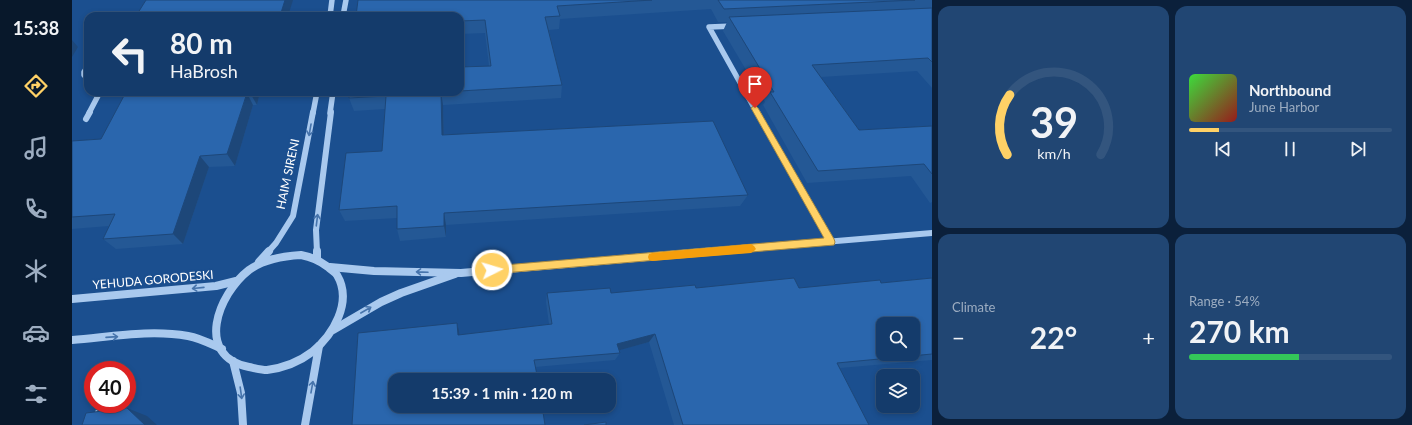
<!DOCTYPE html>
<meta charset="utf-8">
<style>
body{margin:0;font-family:Lato,sans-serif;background:#214673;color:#f1f3f6;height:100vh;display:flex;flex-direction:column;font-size:15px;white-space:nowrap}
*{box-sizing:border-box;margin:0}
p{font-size:13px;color:#9dadc1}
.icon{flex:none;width:22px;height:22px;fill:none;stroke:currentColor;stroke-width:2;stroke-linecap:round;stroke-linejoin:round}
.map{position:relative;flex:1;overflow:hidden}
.side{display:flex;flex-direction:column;gap:6px;padding:6px;background:#0b203b;width:480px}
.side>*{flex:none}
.banner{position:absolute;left:12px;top:12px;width:380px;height:84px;border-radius:12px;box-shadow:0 2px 6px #0003,0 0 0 1px #33557e;background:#143b6b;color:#f1f3f6;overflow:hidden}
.fabs{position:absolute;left:804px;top:317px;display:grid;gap:8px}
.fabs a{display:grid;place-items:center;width:44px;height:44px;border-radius:8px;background:#143b6b;box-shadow:0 2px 6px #0003,0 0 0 1px #33557e;font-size:20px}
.speed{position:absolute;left:12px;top:361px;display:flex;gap:8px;font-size:20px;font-weight:700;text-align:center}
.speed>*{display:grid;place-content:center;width:52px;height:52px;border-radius:50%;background:#143b6b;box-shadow:0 2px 6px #0003,0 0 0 1px #33557e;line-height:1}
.speed .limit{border:6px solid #d22;background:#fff;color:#111}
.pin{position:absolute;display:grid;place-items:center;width:34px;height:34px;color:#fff;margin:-41px -17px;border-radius:50% 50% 50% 0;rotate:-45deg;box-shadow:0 0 4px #0007}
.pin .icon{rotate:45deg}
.me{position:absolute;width:44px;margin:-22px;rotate:85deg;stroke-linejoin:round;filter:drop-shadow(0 0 3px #0008)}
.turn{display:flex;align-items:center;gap:14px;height:84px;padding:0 20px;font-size:18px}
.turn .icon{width:52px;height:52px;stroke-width:2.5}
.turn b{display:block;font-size:28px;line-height:34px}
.big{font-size:30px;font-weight:700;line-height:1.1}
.side .card{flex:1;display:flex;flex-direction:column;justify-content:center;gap:6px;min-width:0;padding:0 14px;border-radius:12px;background:#214673}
.side .dial{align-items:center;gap:0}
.dial svg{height:104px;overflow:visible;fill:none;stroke:#33557e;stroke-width:7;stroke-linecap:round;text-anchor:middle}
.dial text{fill:#f1f3f6;stroke:none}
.song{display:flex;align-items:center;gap:12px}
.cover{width:48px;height:48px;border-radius:6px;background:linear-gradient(135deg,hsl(120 70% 55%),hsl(0 70% 35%))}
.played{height:4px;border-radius:2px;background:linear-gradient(90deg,#ffd166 15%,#33557e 15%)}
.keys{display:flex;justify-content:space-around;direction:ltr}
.heat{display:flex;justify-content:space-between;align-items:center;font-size:22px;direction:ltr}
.charge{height:6px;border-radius:3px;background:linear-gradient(90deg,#34c759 54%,#33557e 0)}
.side .tiles{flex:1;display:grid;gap:6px;grid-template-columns:repeat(2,1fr)}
.trip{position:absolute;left:316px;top:373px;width:228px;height:40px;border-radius:12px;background:#143b6b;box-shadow:0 2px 6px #0003,0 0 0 1px #33557e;font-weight:700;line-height:40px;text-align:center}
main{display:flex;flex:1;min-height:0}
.tabs{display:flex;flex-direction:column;width:72px;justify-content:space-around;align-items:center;background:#08182b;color:#9dadc1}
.tabs .icon{width:28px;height:28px}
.tabs .on{color:#ffd166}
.tabs b{font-size:18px;color:#f1f3f6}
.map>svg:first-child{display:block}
</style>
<main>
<nav class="tabs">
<b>15:38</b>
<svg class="icon on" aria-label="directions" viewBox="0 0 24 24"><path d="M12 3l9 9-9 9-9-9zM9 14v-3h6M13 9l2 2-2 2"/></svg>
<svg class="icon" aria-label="music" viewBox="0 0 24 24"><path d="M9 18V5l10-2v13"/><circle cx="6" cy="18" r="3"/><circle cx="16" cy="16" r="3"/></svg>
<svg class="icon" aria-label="phone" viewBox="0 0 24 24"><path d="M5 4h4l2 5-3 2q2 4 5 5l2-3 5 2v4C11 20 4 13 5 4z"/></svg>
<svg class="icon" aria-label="climate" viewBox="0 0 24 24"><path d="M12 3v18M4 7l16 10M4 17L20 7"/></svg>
<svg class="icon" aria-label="car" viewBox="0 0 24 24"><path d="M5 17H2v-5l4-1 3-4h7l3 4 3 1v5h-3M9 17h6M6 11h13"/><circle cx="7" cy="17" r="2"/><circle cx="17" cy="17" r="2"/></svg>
<svg class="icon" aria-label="filters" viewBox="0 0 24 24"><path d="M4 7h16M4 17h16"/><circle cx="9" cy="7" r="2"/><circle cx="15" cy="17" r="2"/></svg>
</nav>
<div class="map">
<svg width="860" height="425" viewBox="0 0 860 425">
<rect width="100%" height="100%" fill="#1b4f8f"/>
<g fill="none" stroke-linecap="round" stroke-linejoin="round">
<g stroke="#a9c9ee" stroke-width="5.5">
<polyline points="258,16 260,0"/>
<polyline points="271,16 274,0"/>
<polyline points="662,26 637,27 685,113"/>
<polyline points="16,66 12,72 12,75 16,79"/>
<polyline points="17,113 28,92"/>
<polyline points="241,113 245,92"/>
<polyline points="258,113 261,92"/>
</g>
<g stroke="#a9c9ee" stroke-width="6">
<polyline points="685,112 758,242"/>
<polyline points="14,119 18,112"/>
<polyline points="196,252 204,243 221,216 241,112"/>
<polyline points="245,252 244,230 259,112"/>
<polyline points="633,252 860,233"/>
</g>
<g stroke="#a9c9ee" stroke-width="8">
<polyline points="245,251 245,259"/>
<path d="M229,255C240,257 247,260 256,267C259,270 263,272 265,275C281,302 261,335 240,352C227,362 210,368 195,370C189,370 182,368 177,367C122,356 146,294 177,270C192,259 211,256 229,255Z"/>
<polyline points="187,262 197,251"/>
<polyline points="258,267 302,271 389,273 644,251"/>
<polyline points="0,299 144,286 164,281"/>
<polyline points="261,330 309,302 329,293 383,274"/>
<path d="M0,340C38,337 78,329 116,336C128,338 139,344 150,349"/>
<polyline points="161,361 169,393 171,425"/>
<polyline points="23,425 30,404"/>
<polyline points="233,425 247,346"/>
</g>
</g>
<g fill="#245895">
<polygon points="286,0 860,0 860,88 845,71 749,77 787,130 860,126 860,202 858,203 839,176 735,183 691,105 693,102 651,31 655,22 646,22 639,9 488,19 487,29 477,30 490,85 489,98 371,105 372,134 676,195 668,206 374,225 374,237 328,241 325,229 325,218 273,221 267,210 310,151 313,109 282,111 277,98 278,92 388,92 388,67 417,66 413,33 388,34 388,16"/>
<polygon points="54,92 188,92 185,105 181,105 163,166 137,167 111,244 44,249 31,239 37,226 0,229 0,141 29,139"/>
<polygon points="860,278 860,360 768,368 797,425 602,425 577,342 547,350 548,353 543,360 463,367 280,425 387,331 387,335 477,324 474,302 475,293 539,293 624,288 727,288 809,283"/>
</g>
<g fill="#1d4779">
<polygon points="213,0 221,0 216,16 208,16"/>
<polygon points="0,40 6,47 0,57"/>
<polygon points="178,92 188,92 185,105 178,93"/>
<polygon points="369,92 371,105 372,147 370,135"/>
<polygon points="175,93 181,105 163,166 155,154"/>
<polygon points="128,156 137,167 111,244 101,234"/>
<polygon points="372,213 374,225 374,237 372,226"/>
<polygon points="385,323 387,331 388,343 386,335"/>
<polygon points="583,334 577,342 541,352 545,344"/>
<polygon points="55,408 75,416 85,425 73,425"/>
</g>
<g fill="#2a66ad" stroke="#1d4779" fill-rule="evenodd">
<polygon points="74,0 213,0 208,16 64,16"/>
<polygon points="286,0 580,0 485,6 488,16 473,17 490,85 388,91 388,67 419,66 413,20 388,21 388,16 284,16"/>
<polygon points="646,0 843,0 652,9"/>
<polygon points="860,8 860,62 856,58 740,65 787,130 860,126 860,174 852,164 746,171 698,92 702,92 657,17"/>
<polygon points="54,92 178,92 178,93 175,93 155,154 128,156 101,234 31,239 43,214 0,217 0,141 29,139"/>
<polygon points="278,92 372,92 369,92 370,135 641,121 676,195 372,213 372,226 325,229 325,206 267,210 274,153 310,151 314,96 277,98"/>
<path d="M722,278L727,288L808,280L809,283L860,278V354L765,363L797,425H611L583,334L545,344L548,353L462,360L466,380H323V406H470L473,425H280L286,333L385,323L386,335L480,324L475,293L538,288L539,293L623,285L624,288ZM811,324H841V354H811Z"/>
<polygon points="55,408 73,425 10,425 14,413"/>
<polygon points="534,422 534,425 512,425"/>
</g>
<defs><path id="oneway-shaft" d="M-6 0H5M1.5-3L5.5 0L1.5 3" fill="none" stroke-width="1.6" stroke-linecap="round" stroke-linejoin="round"/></defs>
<g stroke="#4674ac">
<use href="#oneway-shaft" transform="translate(238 130) rotate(100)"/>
<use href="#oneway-shaft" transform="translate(245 220) rotate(-83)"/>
<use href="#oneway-shaft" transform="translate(350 272) rotate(-178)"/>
<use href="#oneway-shaft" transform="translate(126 288) rotate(174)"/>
<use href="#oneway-shaft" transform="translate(294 310) rotate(-30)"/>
<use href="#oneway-shaft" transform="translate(40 337) rotate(-4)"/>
<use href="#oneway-shaft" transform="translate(240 387) rotate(-80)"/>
<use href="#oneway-shaft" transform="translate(169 393) rotate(82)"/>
</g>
<polygon fill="#ffd166" stroke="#a68842" points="683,105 686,108 762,239 763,242 762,245 420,274 417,273 415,270 417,267 420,266 752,238 679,108"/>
<polygon fill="#f59e0b" points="679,244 682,246 684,249 682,251 679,253 580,261 577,260 576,257 577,254 580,253"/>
<g text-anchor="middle" stroke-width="4" stroke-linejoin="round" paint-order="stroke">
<g font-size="12" fill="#fff" stroke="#1b4f8f">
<text transform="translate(216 174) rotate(-78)" y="4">HAIM SIRENI</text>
<text transform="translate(81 280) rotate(-5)" y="4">YEHUDA GORODESKI</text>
</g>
</g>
</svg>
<div class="fabs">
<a><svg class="icon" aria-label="search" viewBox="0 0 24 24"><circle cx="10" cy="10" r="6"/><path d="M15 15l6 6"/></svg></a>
<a><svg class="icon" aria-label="layers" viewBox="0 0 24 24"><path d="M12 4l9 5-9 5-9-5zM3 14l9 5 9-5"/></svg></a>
</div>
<div class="speed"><div class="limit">40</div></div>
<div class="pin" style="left:683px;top:108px;background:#d93025"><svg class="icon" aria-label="arrive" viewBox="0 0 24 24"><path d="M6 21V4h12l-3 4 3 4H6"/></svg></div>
<svg class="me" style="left:420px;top:270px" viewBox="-20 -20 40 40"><circle r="17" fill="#ffd166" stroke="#fff" stroke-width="3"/><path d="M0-11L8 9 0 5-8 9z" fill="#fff"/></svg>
<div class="trip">15:39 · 1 min · 120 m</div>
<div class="banner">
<div class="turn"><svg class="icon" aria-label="left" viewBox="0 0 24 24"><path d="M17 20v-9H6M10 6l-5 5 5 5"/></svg><div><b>80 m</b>HaBrosh</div></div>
</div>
</div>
<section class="side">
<div class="tiles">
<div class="card dial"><svg viewBox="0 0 100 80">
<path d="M14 69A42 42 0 1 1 86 69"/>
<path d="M14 69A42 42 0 0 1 16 23" stroke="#ffd166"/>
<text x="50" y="56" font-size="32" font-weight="700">39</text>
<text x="50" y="72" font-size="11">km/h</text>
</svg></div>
<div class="card">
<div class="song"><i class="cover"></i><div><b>Northbound</b><p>June Harbor</p></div></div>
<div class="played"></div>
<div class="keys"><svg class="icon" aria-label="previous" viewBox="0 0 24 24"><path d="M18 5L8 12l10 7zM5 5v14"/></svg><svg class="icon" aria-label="pause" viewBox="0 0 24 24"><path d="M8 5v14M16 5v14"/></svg><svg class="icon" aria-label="next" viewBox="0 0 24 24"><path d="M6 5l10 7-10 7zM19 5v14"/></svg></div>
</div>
<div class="card"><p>Climate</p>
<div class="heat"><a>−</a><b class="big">22°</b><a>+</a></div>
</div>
<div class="card"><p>Range · 54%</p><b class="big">270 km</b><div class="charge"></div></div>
</div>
</section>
</main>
